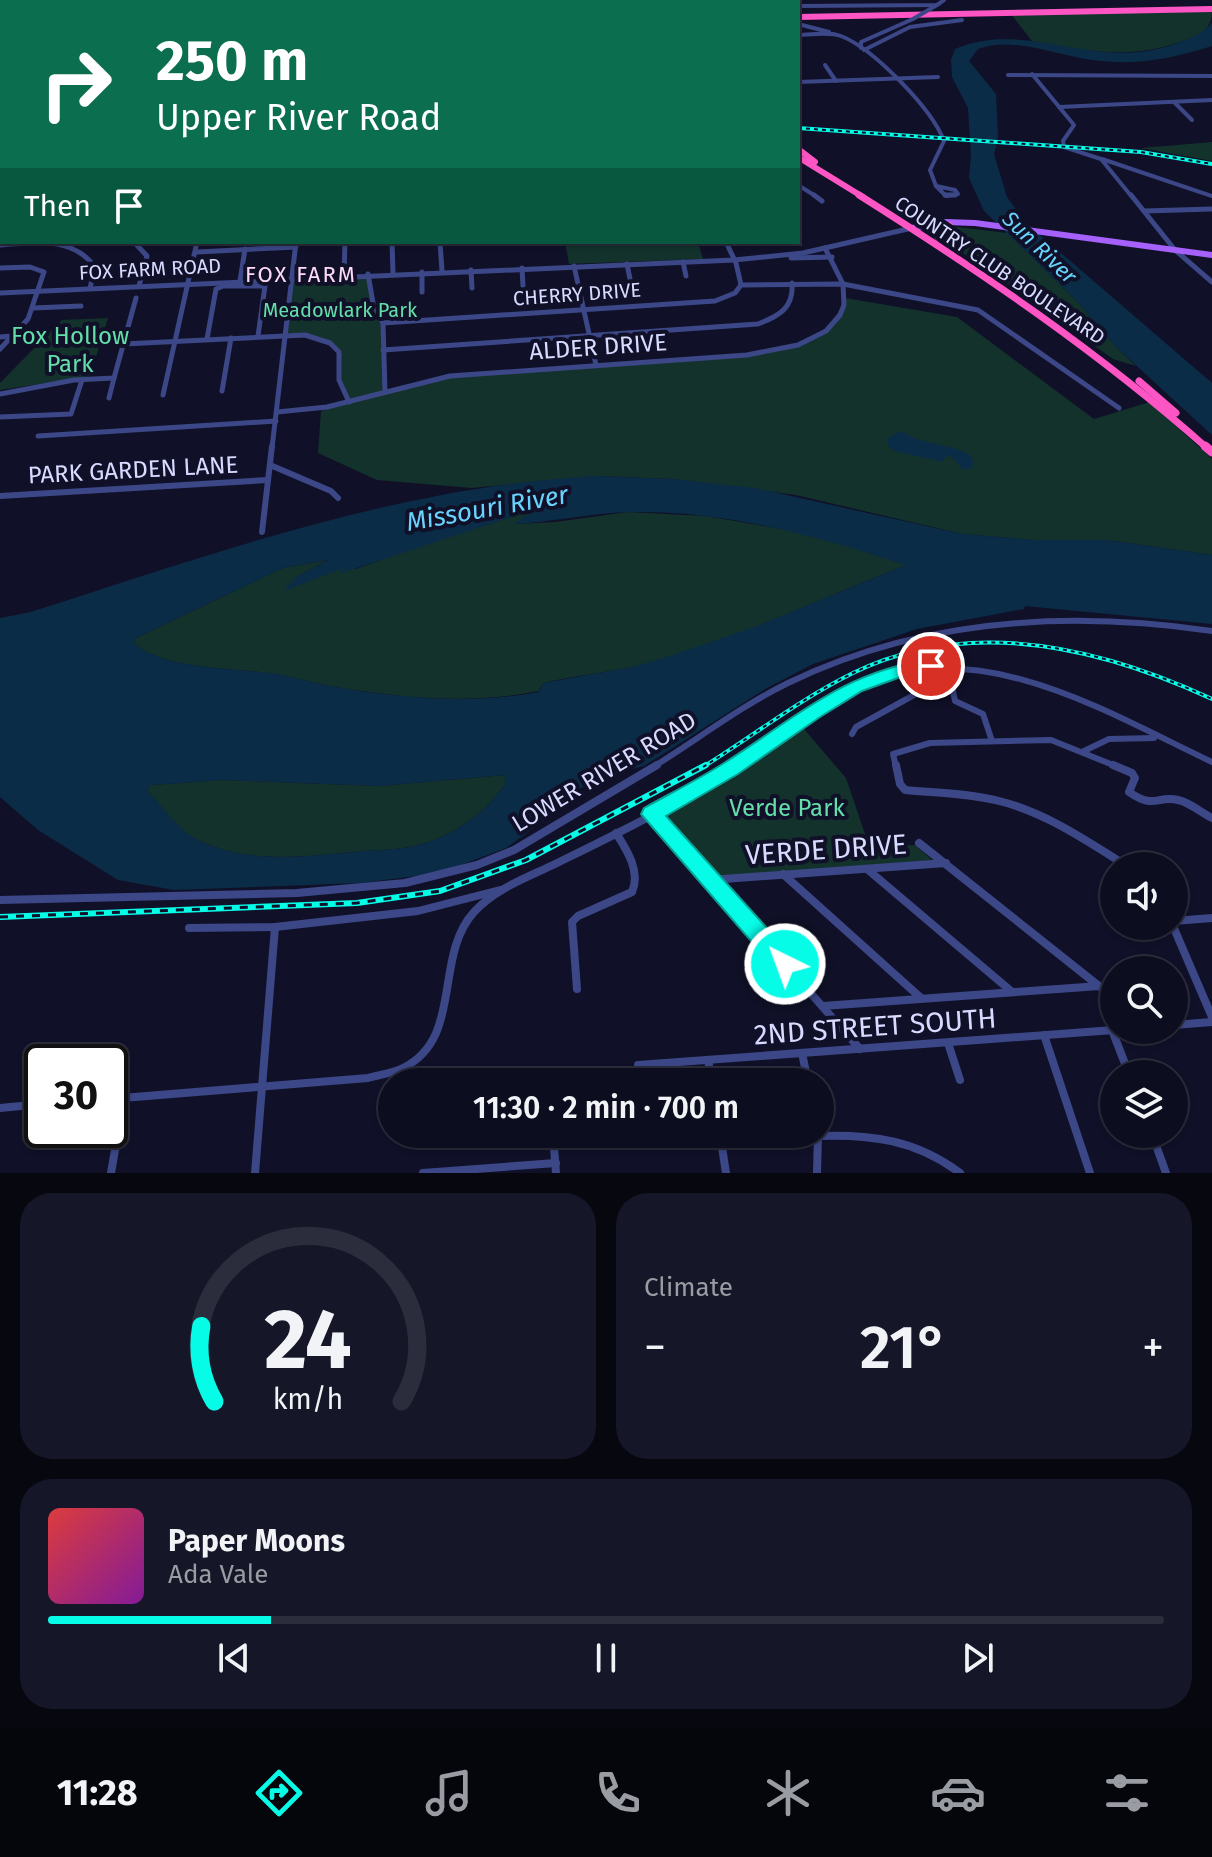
<!DOCTYPE html>
<meta charset="utf-8">
<style>
body{margin:0;font-family:"Fira Sans",sans-serif;background:#151627;color:#f1f3f6;height:100vh;display:flex;flex-direction:column;font-size:30px;white-space:nowrap}
*{box-sizing:border-box;margin:0}
p{font-size:26px;color:#9a9ca4}
.icon{flex:none;width:44px;height:44px;fill:none;stroke:currentColor;stroke-width:2;stroke-linecap:round;stroke-linejoin:round}
.map{position:relative;height:1173px;overflow:hidden}
.drawer{display:flex;flex-direction:column;gap:20px;padding:20px;background:#070710;flex:1}
.drawer>*{flex:none}
.top-card{position:absolute;left:0px;top:0px;width:800px;height:244px;box-shadow:0 2px 6px #0004,0 0 0 2px #2c2d3c;background:#0b6e4f;color:#fff;overflow:hidden}
.fabs{position:absolute;left:1100px;top:852px;display:grid;gap:16px}
.fabs a{display:grid;place-items:center;width:88px;height:88px;border-radius:50%;background:#0c0d1e;box-shadow:0 2px 6px #0004,0 0 0 2px #2c2d3c;font-size:40px}
.speed{position:absolute;left:24px;top:1044px;display:flex;gap:16px;font-size:40px;font-weight:700;text-align:center}
.speed>*{display:grid;place-content:center;width:104px;height:104px;border-radius:50%;background:#0c0d1e;box-shadow:0 2px 6px #0004,0 0 0 2px #2c2d3c;line-height:1}
.speed .limit{border:4px solid #111;border-radius:12px;background:#fff;color:#111}
.pin{position:absolute;display:grid;place-items:center;width:68px;height:68px;color:#fff;margin:-34px;border:4px solid #fff;border-radius:50%;box-shadow:0 2px 8px #0007}
.me{position:absolute;width:88px;margin:-44px;rotate:318deg;stroke-linejoin:round;filter:drop-shadow(0 0 6px #0008)}
.turn{display:flex;align-items:center;gap:28px;height:168px;padding:0 24px;font-size:36px}
.turn .icon{width:104px;height:104px;stroke-width:2.5}
.turn b{display:block;font-size:56px;line-height:68px}
.then{display:flex;align-items:center;height:76px;padding:0 24px;background:#0003;gap:16px;font-size:30px}
.big{font-size:60px;font-weight:600;line-height:1.1}
.drawer .card{flex:1;display:flex;flex-direction:column;justify-content:center;gap:12px;min-width:0;padding:0 28px;border-radius:32px;background:#151627}
.drawer .dial{align-items:center;gap:0}
.dial svg{height:208px;overflow:visible;fill:none;stroke:#2c2d3c;stroke-width:7;stroke-linecap:round;text-anchor:middle}
.dial text{fill:#f1f3f6;stroke:none}
.song{display:flex;align-items:center;gap:24px}
.cover{width:96px;height:96px;border-radius:12px;background:linear-gradient(135deg,hsl(0 70% 55%),hsl(290 70% 35%))}
.played{height:8px;border-radius:4px;background:linear-gradient(90deg,#07fce8 20%,#2c2d3c 20%)}
.keys{display:flex;justify-content:space-around;direction:ltr}
.heat{display:flex;justify-content:space-between;align-items:center;font-size:44px;direction:ltr}
.drawer .tiles{flex:1;display:grid;gap:20px;grid-template-columns:1fr 1fr}
.card:last-child{grid-column:span 2}
.trip{position:absolute;left:378px;top:1068px;width:456px;height:80px;border-radius:40px;background:#0c0d1e;box-shadow:0 2px 6px #0004,0 0 0 2px #2c2d3c;font-weight:600;line-height:80px;text-align:center}
.tabs{display:flex;height:128px;justify-content:space-around;align-items:center;background:#05050c;color:#9a9ca4}
.tabs .icon{width:56px;height:56px}
.tabs .on{color:#07fce8}
.tabs b{font-size:36px;color:#f1f3f6}
.map>svg:first-child{display:block}
</style>
<div class="map">
<svg width="1212" height="1173" viewBox="0 0 1212 1173">
<rect width="100%" height="100%" fill="#101128"/>
<g fill="#13322c">
<path d="M1212,10C1212,32 1199,35 1180,42C1129,60 1084,51 1032,41L1011,14Z"/>
<polygon points="1212,142 1212,161 1141,148"/>
<polygon points="958,227 1007,233 1077,301 1115,346 1136,366 1113,359 939,236 936,231"/>
<polygon points="565,242 698,242 703,259 569,264"/>
<path d="M368,274L373,303L381,317L385,392L435,379L782,350C819,334 828,336 845,298L957,317L1094,419L1150,402L1212,459V555L1107,540H1035L962,534L796,495L673,479L596,476L472,488L377,480L318,453L321,411L349,402L339,380V352L316,337L287,335L293,278Z"/>
<polygon points="108,318 90,376 0,390 0,383 62,320"/>
<path d="M541,508L515,524L555,522L628,512L706,516L810,534L907,565C817,599 728,645 633,667C603,673 573,676 543,683L539,691C471,705 399,698 330,686C312,683 294,677 276,674C236,668 164,670 133,643L136,638L283,568L328,560L296,577L347,567L356,569L447,536Z"/>
<polygon points="798,722 846,778 869,846 915,845 932,860 710,880 652,814 702,786"/>
<path d="M505,775L506,783C488,810 460,831 429,842C408,849 385,850 363,851C309,856 251,865 200,841C180,833 162,806 147,791L150,785L223,780L379,786Z"/>
</g>
<g fill="#0b2c47" fill-rule="evenodd">
<path d="M1212,23V46C1174,58 1141,65 1101,61C1062,58 1015,35 978,49L969,61L996,94L998,138L994,154L1007,197L1025,222L1212,383V435L1115,346L1077,301L984,211L969,178L971,155L968,108L952,77L951,60L955,49C1027,18 1094,73 1175,44C1188,39 1203,34 1212,23Z"/>
<path d="M901,431C922,446 949,442 971,456L974,465L970,469H962L953,457L946,456L943,462L894,451L888,445V438Z"/>
<path d="M596,476L673,479L755,488L962,534L1035,540H1107L1212,555V624L1025,606L1024,609L917,629L813,664L765,689L644,766L594,778L584,787L563,794L538,825L506,848L458,866L416,876L360,883L174,890L118,880L38,830L0,797V618L31,612C215,553 402,486 596,476ZM536,509L514,524C552,522 591,513 630,512C725,510 817,536 906,565L754,627L670,656L632,667L543,683L539,692C471,705 399,698 330,686C312,683 295,677 276,674C236,668 164,670 133,643L136,638L283,568L328,560L296,577L284,591L344,568L339,574ZM504,775L506,783C488,810 460,831 429,842C409,849 385,850 363,851C309,856 251,865 200,841C181,833 162,806 147,791L151,785L223,780L379,786Z"/>
</g>
<g fill="none" stroke-linecap="round" stroke-linejoin="round">
<g stroke="#3c4787" stroke-width="4">
<polyline points="663,0 695,2"/>
<polyline points="137,2 146,0"/>
<polyline points="192,2 198,0"/>
<polyline points="232,2 236,0"/>
<polyline points="269,2 273,0"/>
<polyline points="341,2 344,0"/>
<polyline points="798,6 937,5 944,0"/>
<polyline points="798,24 829,32"/>
<path d="M798,35C812,35 828,31 841,36C874,49 932,109 944,141L930,170L936,186"/>
<polyline points="861,48 861,42 913,19"/>
<polyline points="864,50 910,27 962,20"/>
<polyline points="825,65 836,81"/>
<polyline points="1032,74 1074,125 1063,141 1064,147 1101,159 1132,197"/>
<polyline points="1008,75 1212,76"/>
<polyline points="798,82 938,77"/>
<polyline points="1174,102 1192,120"/>
<polyline points="1059,107 1212,100"/>
<polyline points="1102,159 1212,196"/>
<polyline points="798,185 817,197"/>
<polygon points="936,186 955,190 958,194 946,196"/>
</g>
<g stroke="#3c4787" stroke-width="5">
<polyline points="814,195 822,201"/>
<polyline points="945,195 955,195"/>
<polyline points="1131,195 1175,250 1212,282"/>
<polyline points="1144,211 1212,209"/>
<polyline points="134,242 147,256 139,286"/>
<polyline points="392,242 393,273"/>
<polyline points="440,242 442,271"/>
<path d="M0,245C35,242 72,236 95,267L90,288"/>
<polyline points="197,252 296,247"/>
<polyline points="791,258 832,257"/>
<polyline points="683,262 686,276"/>
<polyline points="627,264 630,279"/>
<polyline points="574,266 596,365"/>
<polyline points="0,268 30,267 44,272 28,319 0,349"/>
<polyline points="522,268 523,286"/>
<polyline points="471,270 472,288"/>
<polyline points="422,272 422,292"/>
<polyline points="368,274 373,303 383,323 385,392"/>
<polyline points="344,275 345,242"/>
<polyline points="240,281 245,249"/>
<polyline points="741,285 843,284 978,310 1119,408"/>
<polyline points="0,293 734,260 803,253 912,228"/>
<polyline points="33,308 81,306"/>
<polyline points="383,323 715,301 735,293 741,285 736,263 726,242"/>
<polyline points="0,337 12,336"/>
<polyline points="207,339 216,289 223,286 265,286 258,336"/>
<polyline points="124,344 305,335 330,343 339,352 339,380 349,402"/>
<path d="M383,350L758,324C779,316 794,308 792,283"/>
<polyline points="222,391 231,338"/>
<polyline points="0,394 74,380 114,378 136,298"/>
<polyline points="163,395 197,242"/>
<polyline points="109,398 114,378"/>
<polyline points="277,412 327,407 450,376 747,355 798,345 826,331 840,315 844,305 843,284 825,248"/>
<polyline points="0,417 71,414 82,380"/>
<polyline points="38,436 276,421"/>
<polyline points="272,448 296,242"/>
</g>
<g stroke="#3c4787" stroke-width="6">
<polyline points="270,465 331,491 338,498"/>
<polyline points="0,496 268,480"/>
<polyline points="262,532 272,446"/>
<polyline points="948,666 955,701 983,714 992,741"/>
<polyline points="852,734 856,727 914,695 917,690 913,668"/>
<polyline points="1084,751 1109,739 1154,738"/>
<path d="M653,767C698,739 741,706 788,683C922,618 1067,610 1212,631"/>
<path d="M733,767C775,738 817,700 866,682C986,637 1106,712 1212,762"/>
<polyline points="896,767 893,754 930,743 1051,740 1118,767"/>
</g>
<g stroke="#3c4787" stroke-width="8">
<path d="M896,765L900,784L905,790C936,793 968,793 999,801C1045,812 1087,841 1127,866"/>
<path d="M1113,765L1132,773L1135,778L1129,792C1155,810 1157,795 1178,800C1189,802 1202,813 1212,818"/>
<polyline points="652,814 860,1049"/>
<polyline points="919,843 1114,998"/>
<polyline points="867,869 1011,991"/>
<polyline points="783,874 921,998"/>
<polyline points="710,880 946,863"/>
<polyline points="0,900 297,893 405,883 477,865 514,850 657,765"/>
<polyline points="1174,921 1212,918"/>
<polyline points="1173,926 1212,1017"/>
<polyline points="189,928 275,927 418,911 500,890"/>
<path d="M577,989L572,922L578,916L632,892C641,872 627,850 616,833"/>
<polyline points="823,1006 1099,986"/>
<polyline points="1174,1025 1212,1022"/>
<polyline points="1112,1030 1129,1074"/>
<polyline points="1044,1035 1090,1173"/>
<polyline points="948,1043 960,1080"/>
<polyline points="802,1053 808,1082"/>
<polyline points="708,1060 712,1082"/>
<polyline points="638,1065 1114,1030"/>
<polyline points="548,1075 549,1082"/>
<path d="M110,1099L368,1078C379,1075 393,1073 403,1068C464,1038 433,957 474,912C495,889 526,878 553,865C614,835 679,804 736,765"/>
<polyline points="0,1108 42,1104"/>
<polyline points="553,1134 556,1173"/>
<polyline points="720,1134 726,1173"/>
<polyline points="1152,1134 1166,1173"/>
<path d="M818,1136C872,1134 916,1140 960,1173"/>
<polyline points="111,1173 124,1098"/>
<polyline points="255,1173 275,927"/>
<polyline points="423,1173 556,1163"/>
<polyline points="817,1173 818,1134"/>
</g>
<polyline stroke="#a661fd" stroke-width="6" points="912,228 946,222 975,223 1212,255"/>
<g stroke="#fd55c4" stroke-width="6">
<polyline points="492,0 501,2"/>
<polyline points="511,0 524,2"/>
<polyline points="540,0 554,2"/>
<polyline points="798,17 1212,9"/>
<polyline points="798,149 815,162"/>
<polyline points="798,157 863,197"/>
</g>
<g stroke="#fd55c4" stroke-width="7">
<path d="M859,195C981,272 1099,352 1207,448"/>
<polyline points="939,238 935,229 949,225"/>
<polyline points="1139,381 1176,413"/>
</g>
<polyline stroke="#fd55c4" stroke-width="9" points="1205,446 1212,452"/>
<g stroke="#07fce8" stroke-width="4">
<g id="rail-far1">
<polyline points="798,128 1141,152 1212,164"/>
<path d="M703,767C753,736 800,699 853,673C970,616 1100,647 1212,699"/>
</g>
</g>
<g stroke="#07fce8" stroke-width="6">
<polyline id="rail" points="0,917 357,903 440,891 526,860 706,765"/>
</g>
<use href="#rail-far1" stroke="#101128" stroke-width="2" stroke-dasharray="4" stroke-linecap="butt"/>
<use href="#rail" stroke="#101128" stroke-width="3" stroke-dasharray="8" stroke-linecap="butt"/>
<polyline stroke="#3c4787" stroke-width="4" points="913,19 937,5"/>
</g>
<path fill="#07fce8" stroke="#05a497" stroke-width="2" d="M931,659L940,666L938,671L898,678L862,691L820,717L738,774L666,816L793,957L797,964L793,971L785,974L777,971L641,814L644,808C671,793 699,779 724,763C797,717 842,672 931,659Z"/>
<g text-anchor="middle" stroke-width="8" stroke-linejoin="round" paint-order="stroke">
<g font-size="20" fill="#d8dbff" stroke="#101128">
<text transform="translate(150 269) rotate(-3)" y="7">FOX FARM ROAD</text>
<text transform="translate(1000 270) rotate(34)" y="7">COUNTRY CLUB BOULEVARD</text>
<text transform="translate(577 294) rotate(-4)" y="7">CHERRY DRIVE</text>
</g>
<g font-size="20" fill="#64dfaa" stroke="#101128">
<text x="340" y="317">Meadowlark Park</text>
</g>
<g font-size="22" font-style="italic" fill="#68d3fd" stroke="#101128">
<text transform="translate(1040 247) rotate(44)" y="8">Sun River</text>
</g>
<g font-size="22" letter-spacing="2" fill="#ffdaf8" stroke="#101128">
<text x="301" y="282">FOX FARM</text>
</g>
<g font-size="24" fill="#64dfaa" stroke="#101128">
<text x="70" y="344">Fox Hollow<tspan x="70" dy="28">Park</tspan></text>
<text x="787" y="816">Verde Park</text>
</g>
<g font-size="24" fill="#d8dbff" stroke="#101128">
<text transform="translate(598 347) rotate(-4)" y="8">ALDER DRIVE</text>
<text transform="translate(133 470) rotate(-3)" y="8">PARK GARDEN LANE</text>
<text transform="translate(604 772) rotate(-31)" y="8">LOWER RIVER ROAD</text>
</g>
<g font-size="26" font-style="italic" fill="#68d3fd" stroke="#101128">
<text transform="translate(487 508) rotate(-10)" y="9">Missouri River</text>
</g>
<g font-size="28" fill="#d8dbff" stroke="#101128">
<text transform="translate(826 849) rotate(-4)" y="10">VERDE DRIVE</text>
<text transform="translate(875 1026) rotate(-4)" y="10">2ND STREET SOUTH</text>
</g>
</g>
</svg>
<div class="fabs">
<a><svg class="icon" aria-label="sound" viewBox="0 0 24 24"><path d="M4 9h4l5-4v14l-5-4H4zM17 9q2 3 0 6"/></svg></a>
<a><svg class="icon" aria-label="search" viewBox="0 0 24 24"><circle cx="10" cy="10" r="6"/><path d="M15 15l6 6"/></svg></a>
<a><svg class="icon" aria-label="layers" viewBox="0 0 24 24"><path d="M12 4l9 5-9 5-9-5zM3 14l9 5 9-5"/></svg></a>
</div>
<div class="speed"><div class="limit">30</div></div>
<div class="pin" style="left:931px;top:666px;background:#d93025"><svg class="icon" aria-label="arrive" viewBox="0 0 24 24"><path d="M6 21V4h12l-3 4 3 4H6"/></svg></div>
<svg class="me" style="left:785px;top:964px" viewBox="-20 -20 40 40"><circle r="17" fill="#07fce8" stroke="#fff" stroke-width="3"/><path d="M0-11L8 9 0 5-8 9z" fill="#fff"/></svg>
<div class="trip">11:30 · 2 min · 700 m</div>
<div class="top-card">
<div class="turn"><svg class="icon" aria-label="right" viewBox="0 0 24 24"><path d="M7 20v-9h11M14 6l5 5-5 5"/></svg><div><b>250 m</b>Upper River Road</div></div>
<div class="then">Then<svg class="icon" aria-label="arrive" viewBox="0 0 24 24"><path d="M6 21V4h12l-3 4 3 4H6"/></svg></div>
</div>
</div>
<section class="drawer">
<div class="tiles">
<div class="card dial"><svg viewBox="0 0 100 80">
<path d="M14 69A42 42 0 1 1 86 69"/>
<path d="M14 69A42 42 0 0 1 9 40" stroke="#07fce8"/>
<text x="50" y="56" font-size="32" font-weight="700">24</text>
<text x="50" y="72" font-size="11">km/h</text>
</svg></div>
<div class="card"><p>Climate</p>
<div class="heat"><a>−</a><b class="big">21°</b><a>+</a></div>
</div>
<div class="card">
<div class="song"><i class="cover"></i><div><b>Paper Moons</b><p>Ada Vale</p></div></div>
<div class="played"></div>
<div class="keys"><svg class="icon" aria-label="previous" viewBox="0 0 24 24"><path d="M18 5L8 12l10 7zM5 5v14"/></svg><svg class="icon" aria-label="pause" viewBox="0 0 24 24"><path d="M8 5v14M16 5v14"/></svg><svg class="icon" aria-label="next" viewBox="0 0 24 24"><path d="M6 5l10 7-10 7zM19 5v14"/></svg></div>
</div>
</div>
</section>
<nav class="tabs">
<b>11:28</b>
<svg class="icon on" aria-label="directions" viewBox="0 0 24 24"><path d="M12 3l9 9-9 9-9-9zM9 14v-3h6M13 9l2 2-2 2"/></svg>
<svg class="icon" aria-label="music" viewBox="0 0 24 24"><path d="M9 18V5l10-2v13"/><circle cx="6" cy="18" r="3"/><circle cx="16" cy="16" r="3"/></svg>
<svg class="icon" aria-label="phone" viewBox="0 0 24 24"><path d="M5 4h4l2 5-3 2q2 4 5 5l2-3 5 2v4C11 20 4 13 5 4z"/></svg>
<svg class="icon" aria-label="climate" viewBox="0 0 24 24"><path d="M12 3v18M4 7l16 10M4 17L20 7"/></svg>
<svg class="icon" aria-label="car" viewBox="0 0 24 24"><path d="M5 17H2v-5l4-1 3-4h7l3 4 3 1v5h-3M9 17h6M6 11h13"/><circle cx="7" cy="17" r="2"/><circle cx="17" cy="17" r="2"/></svg>
<svg class="icon" aria-label="filters" viewBox="0 0 24 24"><path d="M4 7h16M4 17h16"/><circle cx="9" cy="7" r="2"/><circle cx="15" cy="17" r="2"/></svg>
</nav>
